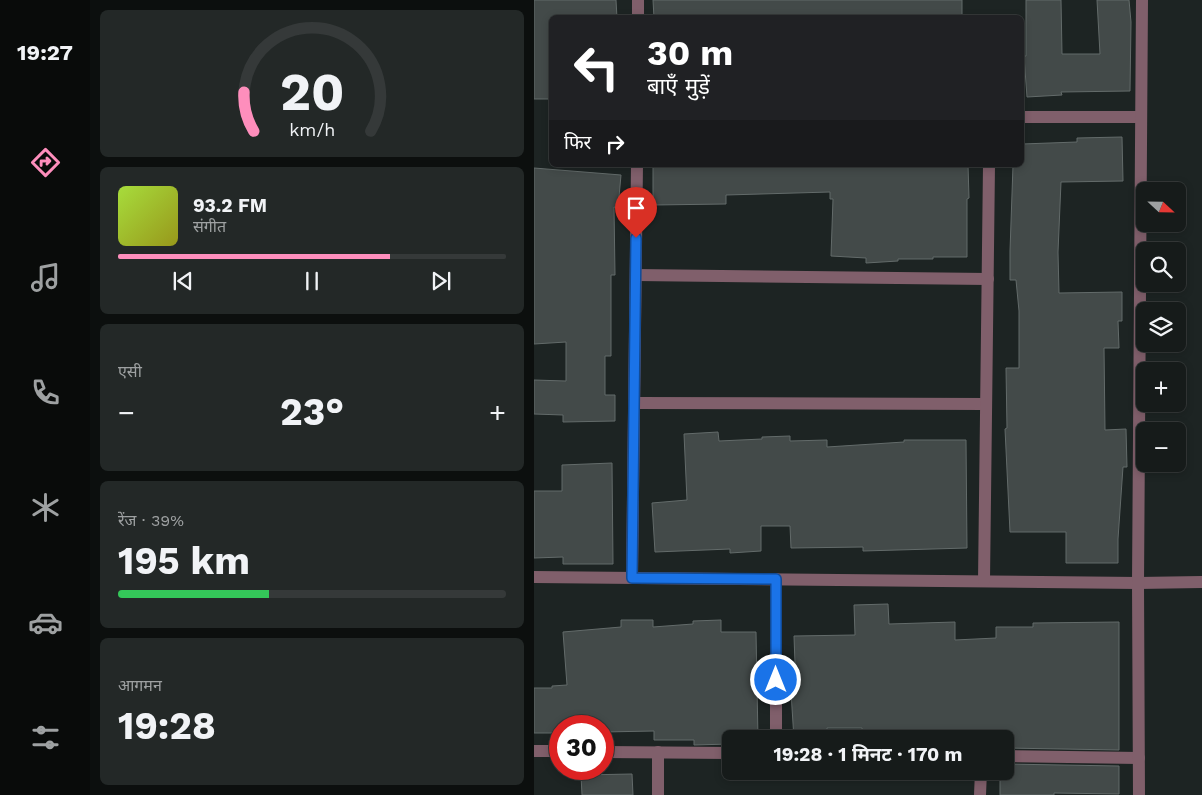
<!DOCTYPE html>
<html lang="hi">
<meta charset="utf-8">
<style>
body{margin:0;font-family:"Work Sans","Noto Sans Devanagari",sans-serif;background:#232827;color:#f1f3f6;height:100vh;display:flex;flex-direction:column;font-size:19px;white-space:nowrap}
*{box-sizing:border-box;margin:0}
p{font-size:16px;color:#9ea1a2}
.icon{flex:none;width:28px;height:28px;fill:none;stroke:currentColor;stroke-width:2;stroke-linecap:round;stroke-linejoin:round}
.map{position:relative;flex:1;overflow:hidden}
.sheet{display:flex;flex-direction:column;gap:10px;padding:10px;background:#0c0f0e;width:444px}
.sheet>*{flex:none}
.top-card{position:absolute;left:15px;top:15px;width:475px;height:152px;border-radius:8px;box-shadow:0 2px 8px #0003,0 0 0 1px #353939;background:#202124;color:#fff;overflow:hidden}
.needle{width:32px;rotate:112deg}
.fabs{position:absolute;left:602px;top:182px;display:grid;gap:10px}
.fabs a{display:grid;place-items:center;width:50px;height:50px;border-radius:8px;background:#161b1a;box-shadow:0 2px 8px #0003,0 0 0 1px #353939;font-size:25px}
.speed{position:absolute;left:15px;top:715px;display:flex;gap:10px;font-size:25px;font-weight:700;text-align:center}
.speed>*{display:grid;place-content:center;width:65px;height:65px;border-radius:50%;background:#161b1a;box-shadow:0 2px 8px #0003,0 0 0 1px #353939;line-height:1}
.speed .limit{border:8px solid #d22;background:#fff;color:#111}
.pin{position:absolute;display:grid;place-items:center;width:42px;height:42px;color:#fff;margin:-51px -21px;border-radius:50% 50% 50% 0;rotate:-45deg;box-shadow:0 0 5px #0007}
.pin .icon{rotate:45deg}
.me{position:absolute;width:55px;margin:-28px;rotate:0deg;stroke-linejoin:round;filter:drop-shadow(0 0 4px #0008)}
.turn{display:flex;align-items:center;gap:18px;height:105px;padding:0 15px;font-size:22px}
.turn .icon{width:65px;height:65px;stroke-width:2.5}
.turn b{display:block;font-size:35px;line-height:42px}
.then{display:flex;align-items:center;height:48px;padding:0 15px;background:#0003;gap:10px;font-size:19px}
.big{font-size:38px;font-weight:700;line-height:1.1}
.sheet .widget{flex:1;display:flex;flex-direction:column;justify-content:center;gap:8px;min-width:0;padding:0 18px;border-radius:8px;background:#232827}
.sheet .dial{align-items:center;gap:0}
.dial svg{height:130px;overflow:visible;fill:none;stroke:#353939;stroke-width:7;stroke-linecap:round;text-anchor:middle}
.dial text{fill:#f1f3f6;stroke:none}
.song{display:flex;align-items:center;gap:15px}
.cover{width:60px;height:60px;border-radius:8px;background:linear-gradient(135deg,hsl(80 70% 55%),hsl(60 70% 35%))}
.played{height:5px;border-radius:2px;background:linear-gradient(90deg,#fe8ebc 70%,#353939 70%)}
.keys{display:flex;justify-content:space-around;direction:ltr}
.heat{display:flex;justify-content:space-between;align-items:center;font-size:28px;direction:ltr}
.charge{height:8px;border-radius:4px;background:linear-gradient(90deg,#34c759 39%,#353939 0)}
.trip{position:absolute;left:188px;top:730px;width:292px;height:50px;border-radius:8px;background:#161b1a;box-shadow:0 2px 8px #0003,0 0 0 1px #353939;font-weight:700;line-height:50px;text-align:center}
main{display:flex;flex:1;min-height:0}
.menu{display:flex;flex-direction:column;width:90px;justify-content:space-around;align-items:center;background:#090b0a;color:#9ea1a2}
.menu .icon{width:35px;height:35px}
.menu .on{color:#fe8ebc}
.menu b{font-size:22px;color:#f1f3f6}
.map>svg:first-child{display:block}
</style>
<main>
<nav class="menu">
<b>19:27</b>
<svg class="icon on" aria-label="directions" viewBox="0 0 24 24"><path d="M12 3l9 9-9 9-9-9zM9 14v-3h6M13 9l2 2-2 2"/></svg>
<svg class="icon" aria-label="music" viewBox="0 0 24 24"><path d="M9 18V5l10-2v13"/><circle cx="6" cy="18" r="3"/><circle cx="16" cy="16" r="3"/></svg>
<svg class="icon" aria-label="phone" viewBox="0 0 24 24"><path d="M5 4h4l2 5-3 2q2 4 5 5l2-3 5 2v4C11 20 4 13 5 4z"/></svg>
<svg class="icon" aria-label="climate" viewBox="0 0 24 24"><path d="M12 3v18M4 7l16 10M4 17L20 7"/></svg>
<svg class="icon" aria-label="car" viewBox="0 0 24 24"><path d="M5 17H2v-5l4-1 3-4h7l3 4 3 1v5h-3M9 17h6M6 11h13"/><circle cx="7" cy="17" r="2"/><circle cx="17" cy="17" r="2"/></svg>
<svg class="icon" aria-label="filters" viewBox="0 0 24 24"><path d="M4 7h16M4 17h16"/><circle cx="9" cy="7" r="2"/><circle cx="15" cy="17" r="2"/></svg>
</nav>
<section class="sheet">
<div class="widget dial"><svg viewBox="0 0 100 80">
<path d="M14 69A42 42 0 1 1 86 69"/>
<path d="M14 69A42 42 0 0 1 8 45" stroke="#fe8ebc"/>
<text x="50" y="56" font-size="32" font-weight="700">20</text>
<text x="50" y="72" font-size="11">km/h</text>
</svg></div>
<div class="widget">
<div class="song"><i class="cover"></i><div><b>93.2 FM</b><p>संगीत</p></div></div>
<div class="played"></div>
<div class="keys"><svg class="icon" aria-label="previous" viewBox="0 0 24 24"><path d="M18 5L8 12l10 7zM5 5v14"/></svg><svg class="icon" aria-label="pause" viewBox="0 0 24 24"><path d="M8 5v14M16 5v14"/></svg><svg class="icon" aria-label="next" viewBox="0 0 24 24"><path d="M6 5l10 7-10 7zM19 5v14"/></svg></div>
</div>
<div class="widget"><p>एसी</p>
<div class="heat"><a>−</a><b class="big">23°</b><a>+</a></div>
</div>
<div class="widget"><p>रेंज · 39%</p><b class="big">195 km</b><div class="charge"></div></div>
<div class="widget"><p>आगमन</p><b class="big">19:28</b></div>
</section>
<div class="map">
<svg width="669" height="795" viewBox="0 0 669 795">
<rect width="100%" height="100%" fill="#1d2423"/>
<g fill="#434a49" stroke="#636b6a">
<polygon points="0,0 82,0 83,18 18,18 18,99 0,99"/>
<polygon points="119,0 428,0 428,18 120,18"/>
<polygon points="492,0 527,0 528,54 566,54 563,0 595,0 597,22 596,91 527,92 528,95 493,97 490,56 492,56"/>
<polygon points="588,137 589,181 527,182 524,252 525,293 588,292 588,321 584,321 585,348 570,348 571,430 592,429 593,467 589,467 584,539 584,563 532,563 532,532 476,532 471,429 473,428 472,368 485,368 485,311 482,280 476,280 476,251 479,165 488,165 488,144 543,142 543,138"/>
<polygon points="119,165 434,165 435,198 433,199 433,257 399,257 399,259 364,259 364,261 332,263 332,258 297,256 299,199 296,199 296,192 192,195 192,204 119,205"/>
<polygon points="0,168 87,175 84,208 80,207 81,275 77,275 77,356 71,356 71,395 81,395 81,421 29,422 29,415 0,414 0,380 32,381 32,342 0,344"/>
<polygon points="184,432 185,441 228,439 228,437 256,436 256,441 293,440 293,447 370,442 370,440 432,440 433,548 329,551 329,547 257,548 256,526 227,526 227,551 196,553 196,549 121,552 118,503 153,500 150,434"/>
<polygon points="78,463 79,564 29,564 29,557 0,558 0,491 28,491 28,465"/>
<polygon points="354,604 355,624 421,622 421,640 462,638 462,627 499,627 499,623 585,622 585,750 471,748 471,739 425,738 425,733 359,734 359,739 329,739 328,728 293,728 293,736 260,739 257,692 262,691 260,636 321,635 320,605"/>
<polygon points="87,620 119,620 119,627 159,624 159,621 187,620 187,632 222,632 224,739 196,739 196,744 160,745 160,740 120,740 120,731 69,732 69,726 26,726 26,733 0,733 0,688 18,688 18,686 33,685 29,632 87,627"/>
<polygon points="471,764 585,766 585,794 520,793 520,795 466,795 466,771 471,771"/>
<polygon points="98,774 99,795 48,795 47,775"/>
</g>
<g fill="none" stroke-linecap="round" stroke-linejoin="round">
<g stroke="#805f6b" stroke-width="12">
<polyline points="104,18 104,0"/>
<polyline points="488,117 607,117"/>
<polyline points="102,275 454,279"/>
<polyline points="100,403 452,404"/>
<polyline points="0,577 604,583 669,582"/>
<polyline points="98,578 103,165"/>
<polyline points="242,579 242,739"/>
<polyline points="450,581 455,165"/>
<polyline points="0,751 26,751"/>
<polyline points="69,752 196,753"/>
<polyline points="124,752 124,795"/>
<polyline points="471,756 605,758"/>
<polyline points="446,795 447,771"/>
<polyline points="605,795 604,583 608,0"/>
</g>
</g>
<g fill="none" stroke-linecap="round" stroke-linejoin="round">
<g stroke="#114b97" stroke-width="12">
<polyline id="route" points="102,238 98,578 242,579 242,680"/>
</g>
<use href="#route" stroke="#1a73e8" stroke-width="9"/>
</g>
</svg>
<div class="fabs">
<a><svg class="needle" viewBox="-14 -14 28 28"><path d="M0-13l5 13h-10z" fill="#e53935"/><path d="M0 13l5-13h-10z" fill="#9ea1a2"/></svg></a>
<a><svg class="icon" aria-label="search" viewBox="0 0 24 24"><circle cx="10" cy="10" r="6"/><path d="M15 15l6 6"/></svg></a>
<a><svg class="icon" aria-label="layers" viewBox="0 0 24 24"><path d="M12 4l9 5-9 5-9-5zM3 14l9 5 9-5"/></svg></a>
<a>+</a>
<a>−</a>
</div>
<div class="speed"><div class="limit">30</div></div>
<div class="pin" style="left:102px;top:238px;background:#d93025"><svg class="icon" aria-label="arrive" viewBox="0 0 24 24"><path d="M6 21V4h12l-3 4 3 4H6"/></svg></div>
<svg class="me" style="left:242px;top:680px" viewBox="-20 -20 40 40"><circle r="17" fill="#1a73e8" stroke="#fff" stroke-width="3"/><path d="M0-11L8 9 0 5-8 9z" fill="#fff"/></svg>
<div class="trip">19:28 · 1 मिनट · 170 m</div>
<div class="top-card">
<div class="turn"><svg class="icon" aria-label="left" viewBox="0 0 24 24"><path d="M17 20v-9H6M10 6l-5 5 5 5"/></svg><div><b>30 m</b>बाएँ मुड़ें</div></div>
<div class="then">फिर<svg class="icon" aria-label="right" viewBox="0 0 24 24"><path d="M7 20v-9h11M14 6l5 5-5 5"/></svg></div>
</div>
</div>
</main>
